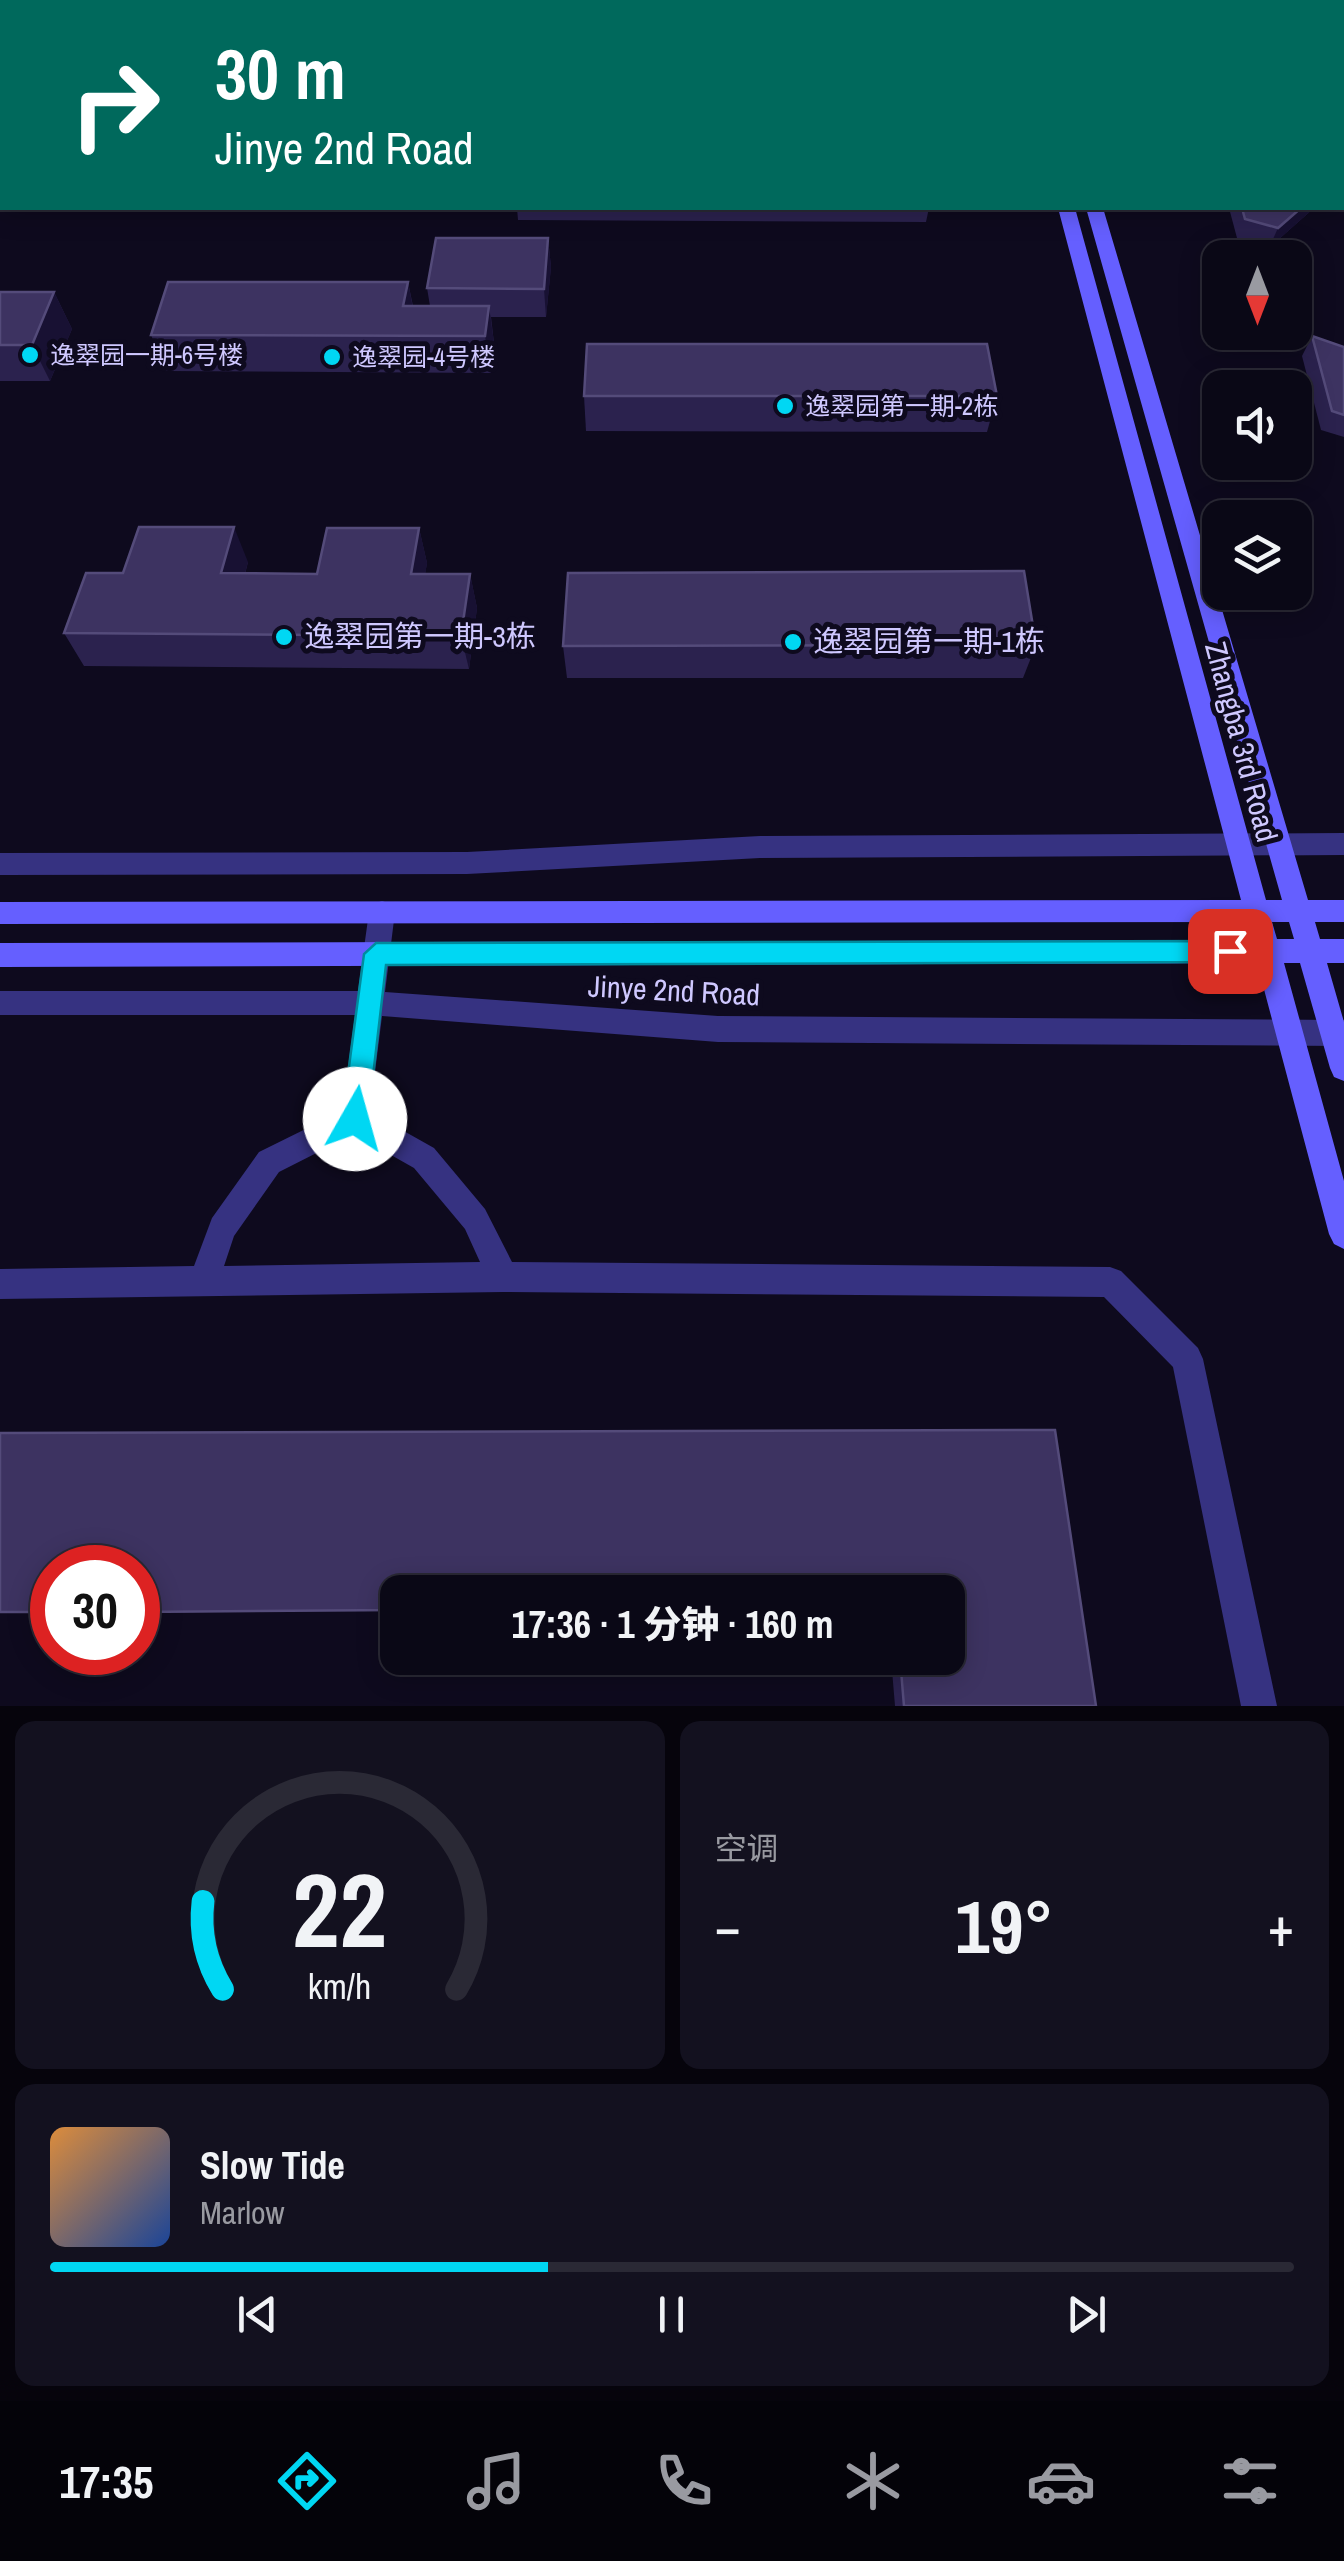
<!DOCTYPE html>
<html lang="zh">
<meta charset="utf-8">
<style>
body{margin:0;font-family:"Archivo Narrow","Noto Sans SC",sans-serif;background:#13111f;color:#f1f3f6;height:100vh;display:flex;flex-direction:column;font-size:38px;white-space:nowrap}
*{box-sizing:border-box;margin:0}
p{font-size:32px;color:#999aa1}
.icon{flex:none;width:55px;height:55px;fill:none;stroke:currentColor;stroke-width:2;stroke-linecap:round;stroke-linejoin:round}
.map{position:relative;height:1706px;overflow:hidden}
.drawer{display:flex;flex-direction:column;gap:15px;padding:15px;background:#06040c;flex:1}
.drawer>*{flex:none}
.guide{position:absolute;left:0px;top:0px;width:1345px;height:210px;box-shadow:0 5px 25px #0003,0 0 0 2px #2a2935;background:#00695c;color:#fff;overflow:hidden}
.needle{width:65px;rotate:180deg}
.buttons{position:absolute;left:1202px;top:240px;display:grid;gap:20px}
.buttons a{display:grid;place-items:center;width:110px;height:110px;border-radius:20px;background:#0a0816;box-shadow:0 5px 25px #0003,0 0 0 2px #2a2935;font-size:50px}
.speed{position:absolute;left:30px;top:1545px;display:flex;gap:20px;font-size:50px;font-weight:700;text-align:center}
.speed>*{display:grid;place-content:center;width:130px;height:130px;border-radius:50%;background:#0a0816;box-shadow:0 5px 25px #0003,0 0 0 2px #2a2935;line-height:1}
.speed .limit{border:15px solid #d22;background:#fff;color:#111}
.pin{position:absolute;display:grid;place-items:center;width:85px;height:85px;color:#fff;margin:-42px;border-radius:20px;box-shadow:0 5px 15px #0006}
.me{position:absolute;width:110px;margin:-55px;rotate:7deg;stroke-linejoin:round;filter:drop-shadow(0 0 8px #0008)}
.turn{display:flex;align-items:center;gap:35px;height:210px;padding:0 50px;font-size:45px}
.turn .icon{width:130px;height:130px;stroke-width:2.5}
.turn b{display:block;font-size:70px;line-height:85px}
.big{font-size:75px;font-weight:800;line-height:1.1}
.drawer .tile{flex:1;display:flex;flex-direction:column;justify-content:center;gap:15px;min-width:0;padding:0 35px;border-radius:20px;background:#13111f}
.drawer .dial{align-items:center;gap:0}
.dial svg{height:260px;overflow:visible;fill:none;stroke:#2a2935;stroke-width:7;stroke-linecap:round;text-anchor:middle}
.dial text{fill:#f1f3f6;stroke:none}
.song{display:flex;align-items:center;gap:30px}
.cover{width:120px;height:120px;border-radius:15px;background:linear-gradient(135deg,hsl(30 70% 55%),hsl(220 70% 35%))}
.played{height:10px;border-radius:5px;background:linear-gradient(90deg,#00d7f3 40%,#2a2935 40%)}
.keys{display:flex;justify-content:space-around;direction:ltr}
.heat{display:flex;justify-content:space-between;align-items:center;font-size:55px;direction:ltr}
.drawer .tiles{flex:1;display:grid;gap:15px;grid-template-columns:1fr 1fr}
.tile:last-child{grid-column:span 2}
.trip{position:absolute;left:380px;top:1575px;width:585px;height:100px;border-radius:20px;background:#0a0816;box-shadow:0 5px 25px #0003,0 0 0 2px #2a2935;font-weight:800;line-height:100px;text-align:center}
.dock{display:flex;height:160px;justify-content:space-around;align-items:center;background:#040309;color:#999aa1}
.dock .icon{width:70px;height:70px}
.dock .active{color:#00d7f3}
.dock b{font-size:45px;color:#f1f3f6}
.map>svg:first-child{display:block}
</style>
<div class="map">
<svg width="1344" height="1706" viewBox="0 0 1344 1706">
<rect width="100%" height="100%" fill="#0e0a1e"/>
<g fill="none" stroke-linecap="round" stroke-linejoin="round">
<g fill="#363281" fill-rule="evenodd">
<polygon points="1344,833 1344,855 760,858 467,874 0,875 0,853 467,852 760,836"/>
<path d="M382,901L391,904L395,912L385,992L718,1016L1344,1020V1046L718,1042L382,1016L370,1112L434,1148L485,1209L512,1262L1110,1267L1121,1271L1198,1348L1203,1359L1277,1706H1241L1173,1367L1104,1297L503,1292L0,1299V1269L194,1266L212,1218L259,1152L342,1111L355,1015H0V991H358L369,912L373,904ZM354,1134L414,1168L465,1229L480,1262L224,1266L234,1236L279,1172Z"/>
</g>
<g fill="#655fff" fill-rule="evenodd">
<polygon points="1002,0 1016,0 1017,2 1003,2"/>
<polygon points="1026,0 1040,0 1041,2 1027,2"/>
<path d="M1058,208H1075L1266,900H1282L1086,208H1103L1308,900H1344V922H1315L1320,939H1344V963H1327L1344,1022V1081L1334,1077L1330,1068L1300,963H1284L1344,1181V1249L1334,1244L1329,1234L1257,963L0,967V943L1251,940L1247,922L0,924V902L1241,900ZM1272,922H1289L1294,939H1277Z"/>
</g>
</g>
<g fill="#2b224e">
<polygon points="1342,3 1344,3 1344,59 1342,56"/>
<rect x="0" y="63" width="2" height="124"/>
<polygon points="517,208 929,208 926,222 518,220"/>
<polygon points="1229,208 1314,208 1269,248 1237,238"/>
<polygon points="548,238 551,267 546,317 491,317 494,343 491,373 166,371 151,335 408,282 413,306 430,306 427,288"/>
<polygon points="0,292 54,292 72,329 50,381 0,381"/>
<polygon points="1312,336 1344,347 1344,437 1321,430 1302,356"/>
<polygon points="584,396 997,396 987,432 586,431"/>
<polygon points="419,528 427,563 425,574 470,574 477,608 469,669 84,666 64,633 123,573 248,562 245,574 317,574"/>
<polygon points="1036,645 1023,678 567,678 563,646"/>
<polygon points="1055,1430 1096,1706 895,1706 891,1658 948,1658"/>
</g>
<g fill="#181133">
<polygon points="1301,208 1314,208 1269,248 1278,228"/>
<polygon points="548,238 551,267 546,317 544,289"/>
<polygon points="408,282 415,319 403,306"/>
<polygon points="54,292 72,329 50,381 32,345"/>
<polygon points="489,306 494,343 491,373 485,336"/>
<polygon points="234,527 248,562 236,607 221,573"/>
<polygon points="419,528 427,563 420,608 411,574"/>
<polygon points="470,574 477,608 469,669 461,636"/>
</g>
<g fill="#3d3361" stroke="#544b7a" stroke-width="2.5">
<polygon points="52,0 378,0 377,2 51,2"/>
<polygon points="560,0 824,0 850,2 560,2"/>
<rect x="0" y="63" width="2" height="44"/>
<polygon points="2,108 2,150 0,150 0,112"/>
<polygon points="1242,208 1301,208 1278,228 1245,219"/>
<polygon points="436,238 548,238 544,289 427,288"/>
<polygon points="168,282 408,282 403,306 489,306 485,336 151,335"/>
<polygon points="0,292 54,292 32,345 0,345"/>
<polygon points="1312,336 1344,347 1344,415 1332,411"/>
<polygon points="587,344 987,344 997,396 584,396"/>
<polygon points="139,527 234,527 221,573 317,574 327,528 419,528 411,574 470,574 461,636 64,633 86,573 123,573"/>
<polygon points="1024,571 1036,645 563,646 568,573"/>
<polygon points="1055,1430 1096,1706 904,1706 900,1658 948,1658 948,1592 398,1592 398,1610 138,1612 138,1568 52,1568 52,1612 0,1612 0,1433"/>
</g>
<polygon fill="#00d7f3" stroke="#008c9e" stroke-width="2.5" points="1230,941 1242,951 1230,962 386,965 368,1119 364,1128 355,1132 346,1128 342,1119 364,954 376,943"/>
<g fill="#00d7f3" stroke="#0e0a1e" stroke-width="4">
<circle cx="30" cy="355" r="10"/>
<circle cx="332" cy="357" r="10"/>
<circle cx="785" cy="406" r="10"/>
<circle cx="284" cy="637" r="10"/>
<circle cx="793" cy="642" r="10"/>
</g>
<g text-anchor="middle" stroke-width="10" stroke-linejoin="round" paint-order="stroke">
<g font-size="25" fill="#cfc8ff" stroke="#0e0a1e" text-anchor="start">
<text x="50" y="364">逸翠园一期-6号楼</text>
<text x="352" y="366">逸翠园-4号楼</text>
<text x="805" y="415">逸翠园第一期-2栋</text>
</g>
<g font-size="30" fill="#cfc8ff" stroke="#0e0a1e" text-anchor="start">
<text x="304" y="647">逸翠园第一期-3栋</text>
<text x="813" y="652">逸翠园第一期-1栋</text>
</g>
<g font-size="30" fill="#cfc8ff" stroke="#0e0a1e">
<text transform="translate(1241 742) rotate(75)" y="10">Zhangba 3rd Road</text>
<text transform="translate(674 991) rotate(3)" y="10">Jinye 2nd Road</text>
</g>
</g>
</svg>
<div class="buttons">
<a><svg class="needle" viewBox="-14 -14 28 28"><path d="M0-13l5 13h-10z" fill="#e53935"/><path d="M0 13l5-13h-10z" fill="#999aa1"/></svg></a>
<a><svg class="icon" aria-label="sound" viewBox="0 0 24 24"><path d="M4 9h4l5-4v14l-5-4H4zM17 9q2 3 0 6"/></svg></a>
<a><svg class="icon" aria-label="layers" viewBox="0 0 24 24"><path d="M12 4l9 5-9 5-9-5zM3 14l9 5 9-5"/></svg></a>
</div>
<div class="speed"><div class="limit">30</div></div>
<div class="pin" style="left:1230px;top:951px;background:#d93025"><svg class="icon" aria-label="arrive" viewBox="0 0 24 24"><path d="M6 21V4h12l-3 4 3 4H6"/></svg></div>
<svg class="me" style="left:355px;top:1119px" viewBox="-20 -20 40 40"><circle r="19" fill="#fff"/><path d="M0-13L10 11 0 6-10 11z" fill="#00d7f3"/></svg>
<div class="trip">17:36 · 1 分钟 · 160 m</div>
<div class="guide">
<div class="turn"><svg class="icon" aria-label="right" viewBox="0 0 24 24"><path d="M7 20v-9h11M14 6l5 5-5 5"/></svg><div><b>30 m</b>Jinye 2nd Road</div></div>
</div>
</div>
<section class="drawer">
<div class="tiles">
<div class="tile dial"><svg viewBox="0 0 100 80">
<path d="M14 69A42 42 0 1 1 86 69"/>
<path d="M14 69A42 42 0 0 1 8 42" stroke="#00d7f3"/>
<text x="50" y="56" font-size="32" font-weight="700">22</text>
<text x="50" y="72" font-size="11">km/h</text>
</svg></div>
<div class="tile"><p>空调</p>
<div class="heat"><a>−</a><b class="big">19°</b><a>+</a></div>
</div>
<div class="tile">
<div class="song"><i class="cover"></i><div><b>Slow Tide</b><p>Marlow</p></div></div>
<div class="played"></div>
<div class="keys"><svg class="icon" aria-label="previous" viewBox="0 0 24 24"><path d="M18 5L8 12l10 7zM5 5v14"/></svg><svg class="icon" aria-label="pause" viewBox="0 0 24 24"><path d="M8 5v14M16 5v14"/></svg><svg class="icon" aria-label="next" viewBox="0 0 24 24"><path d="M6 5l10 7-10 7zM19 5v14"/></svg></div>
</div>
</div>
</section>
<nav class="dock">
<b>17:35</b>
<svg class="icon active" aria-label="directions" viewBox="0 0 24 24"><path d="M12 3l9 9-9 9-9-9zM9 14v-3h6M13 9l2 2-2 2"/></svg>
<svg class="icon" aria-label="music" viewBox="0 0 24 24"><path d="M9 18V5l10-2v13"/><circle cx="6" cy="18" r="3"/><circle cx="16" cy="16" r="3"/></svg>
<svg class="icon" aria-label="phone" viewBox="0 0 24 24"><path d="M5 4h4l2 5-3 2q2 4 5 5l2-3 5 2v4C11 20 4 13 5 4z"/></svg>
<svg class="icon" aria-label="climate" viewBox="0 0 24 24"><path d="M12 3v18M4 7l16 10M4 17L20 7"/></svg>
<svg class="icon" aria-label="car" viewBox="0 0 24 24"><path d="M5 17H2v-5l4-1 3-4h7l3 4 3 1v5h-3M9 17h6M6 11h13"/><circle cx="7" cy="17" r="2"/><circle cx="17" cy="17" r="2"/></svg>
<svg class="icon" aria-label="filters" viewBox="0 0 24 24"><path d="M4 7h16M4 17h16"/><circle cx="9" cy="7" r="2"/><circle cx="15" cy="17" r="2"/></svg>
</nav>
